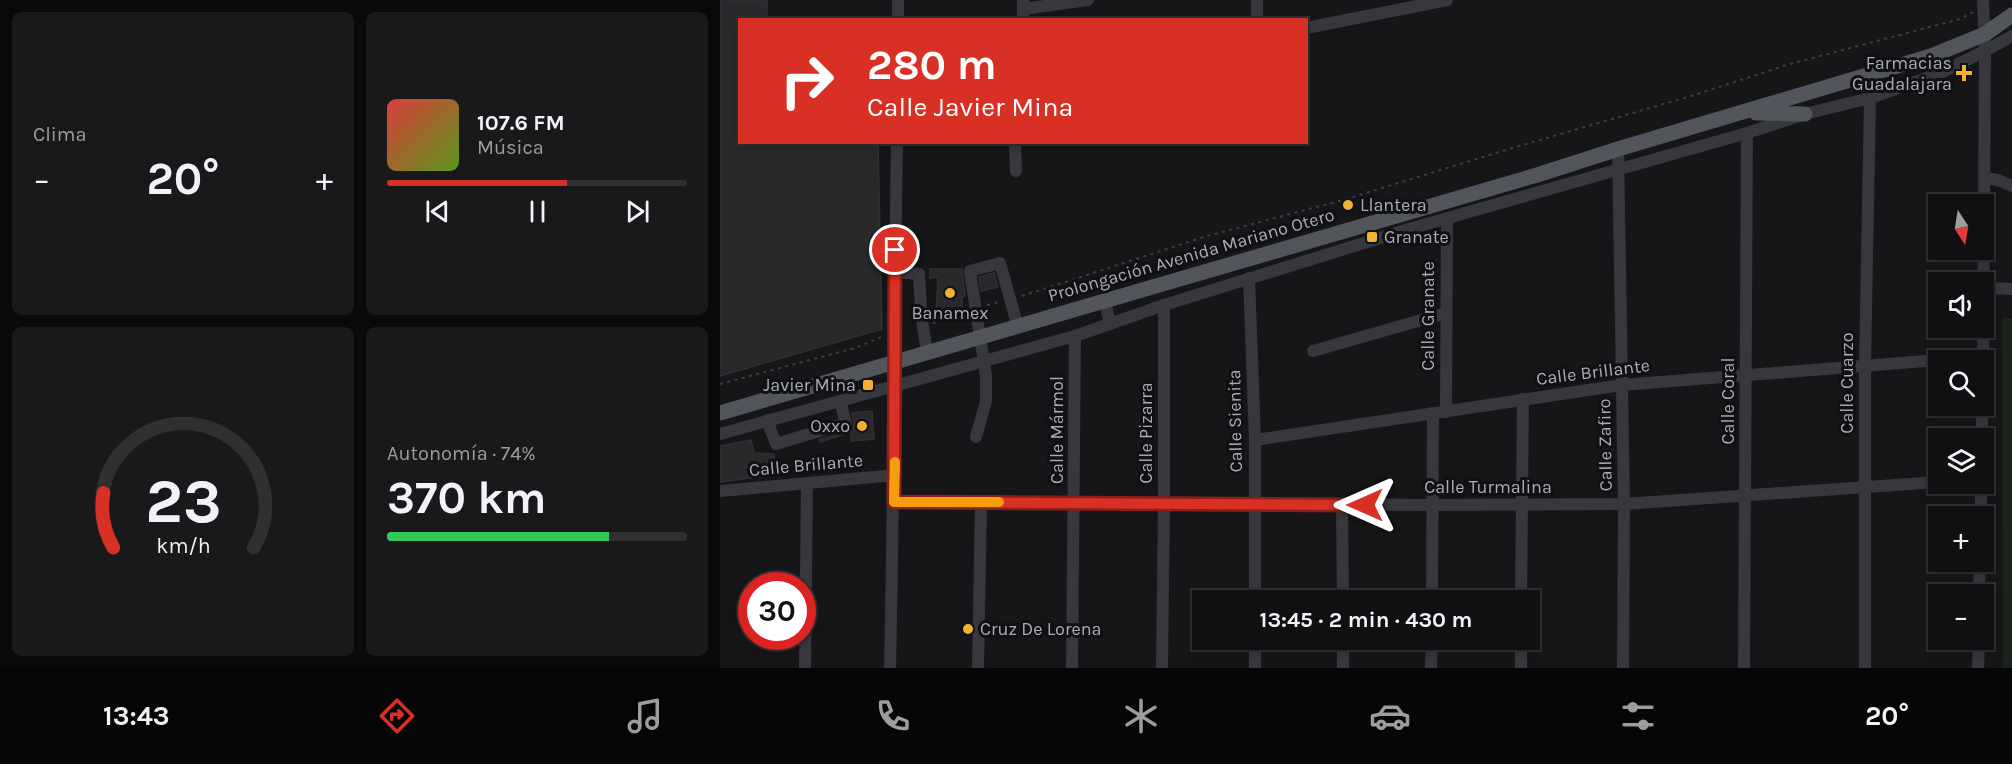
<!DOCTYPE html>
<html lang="es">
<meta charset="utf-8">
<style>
body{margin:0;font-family:Karla,sans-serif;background:#19191b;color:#f1f3f6;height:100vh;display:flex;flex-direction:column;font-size:22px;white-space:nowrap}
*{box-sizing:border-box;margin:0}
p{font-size:20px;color:#9c9d9f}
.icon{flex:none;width:33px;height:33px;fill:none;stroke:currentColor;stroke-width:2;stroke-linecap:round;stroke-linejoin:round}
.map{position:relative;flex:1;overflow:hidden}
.panel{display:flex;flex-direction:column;gap:12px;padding:12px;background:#09090a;width:720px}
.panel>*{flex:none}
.top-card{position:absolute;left:18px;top:18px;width:570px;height:126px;border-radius:0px;box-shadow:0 3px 9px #0003,0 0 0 2px #303032;background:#d93025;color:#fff;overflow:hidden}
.needle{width:39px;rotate:168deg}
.tools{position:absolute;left:1208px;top:194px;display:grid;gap:12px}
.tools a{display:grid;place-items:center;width:66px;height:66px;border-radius:0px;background:#101012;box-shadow:0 3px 9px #0003,0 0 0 2px #303032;font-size:30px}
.speed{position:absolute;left:18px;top:572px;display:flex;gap:12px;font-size:30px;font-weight:700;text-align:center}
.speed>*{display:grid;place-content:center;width:78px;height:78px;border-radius:50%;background:#101012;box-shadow:0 3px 9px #0003,0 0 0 2px #303032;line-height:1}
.speed .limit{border:9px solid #d22;background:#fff;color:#111}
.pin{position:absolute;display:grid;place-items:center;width:51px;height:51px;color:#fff;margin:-26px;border:3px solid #fff;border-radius:50%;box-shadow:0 2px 6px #0007}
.me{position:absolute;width:66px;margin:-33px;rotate:270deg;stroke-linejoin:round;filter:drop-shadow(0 0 4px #0008)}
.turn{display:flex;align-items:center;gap:21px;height:126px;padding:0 30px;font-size:27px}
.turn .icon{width:78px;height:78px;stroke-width:2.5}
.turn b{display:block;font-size:42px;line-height:51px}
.big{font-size:45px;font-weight:700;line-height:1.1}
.panel .widget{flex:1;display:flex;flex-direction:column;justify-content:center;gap:9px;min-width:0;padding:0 21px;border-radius:9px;background:#19191b}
.panel .dial{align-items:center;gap:0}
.dial svg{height:156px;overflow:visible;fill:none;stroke:#303032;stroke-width:7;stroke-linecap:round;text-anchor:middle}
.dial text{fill:#f1f3f6;stroke:none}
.song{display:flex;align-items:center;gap:18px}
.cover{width:72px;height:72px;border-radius:9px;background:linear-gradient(135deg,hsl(0 70% 55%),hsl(90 70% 35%))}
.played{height:6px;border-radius:3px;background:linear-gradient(90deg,#d93025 60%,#303032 60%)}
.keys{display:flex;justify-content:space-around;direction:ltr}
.heat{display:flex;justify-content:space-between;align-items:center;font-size:33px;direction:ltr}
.charge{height:9px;border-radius:4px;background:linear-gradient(90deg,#34c759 74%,#303032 0)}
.panel .tiles{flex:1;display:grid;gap:12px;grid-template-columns:repeat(2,1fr)}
.trip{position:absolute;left:472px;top:590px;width:348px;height:60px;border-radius:0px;background:#101012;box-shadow:0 3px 9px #0003,0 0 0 2px #303032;font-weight:700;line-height:60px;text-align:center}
.menu{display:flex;height:96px;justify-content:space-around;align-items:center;background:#060607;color:#9c9d9f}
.menu .icon{width:42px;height:42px}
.menu .selected{color:#d93025}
.menu b{font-size:27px;color:#f1f3f6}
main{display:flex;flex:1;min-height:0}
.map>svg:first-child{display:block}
</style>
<main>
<section class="panel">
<div class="tiles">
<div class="widget"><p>Clima</p>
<div class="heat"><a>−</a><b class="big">20°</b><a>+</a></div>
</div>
<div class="widget">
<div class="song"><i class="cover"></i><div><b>107.6 FM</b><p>Música</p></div></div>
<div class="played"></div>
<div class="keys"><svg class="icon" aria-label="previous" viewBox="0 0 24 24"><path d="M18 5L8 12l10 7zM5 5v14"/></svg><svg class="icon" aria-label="pause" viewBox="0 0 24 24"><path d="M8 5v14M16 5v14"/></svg><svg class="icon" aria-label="next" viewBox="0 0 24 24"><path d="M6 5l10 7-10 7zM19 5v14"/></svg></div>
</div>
<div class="widget dial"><svg viewBox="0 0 100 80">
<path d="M14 69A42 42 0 1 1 86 69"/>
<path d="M14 69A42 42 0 0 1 9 41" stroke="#d93025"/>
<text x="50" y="56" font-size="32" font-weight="700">23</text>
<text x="50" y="72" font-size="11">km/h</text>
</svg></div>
<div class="widget"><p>Autonomía · 74%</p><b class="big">370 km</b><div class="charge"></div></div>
</div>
</section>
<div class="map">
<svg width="1292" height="668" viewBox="0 0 1292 668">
<rect width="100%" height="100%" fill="#161618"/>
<polygon fill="#1c231d" points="1282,318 1292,318 1292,668 1283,668"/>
<g fill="#29292c" stroke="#303034" stroke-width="1.5">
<polygon points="0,0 47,0 47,20 20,20 20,142 158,144 162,329 0,376"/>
<polygon points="210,269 242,269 245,296 242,297 242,308 216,315 218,277 210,278"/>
<polygon points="274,273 278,287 261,291 259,277"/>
<polygon points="152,411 154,439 131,441 131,432 100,442 99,440 132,429 134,424 132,413"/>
<polygon points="31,440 34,453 54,454 54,475 0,482 0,446"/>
</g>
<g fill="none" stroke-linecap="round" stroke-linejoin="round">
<g stroke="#3d3f44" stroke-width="2" stroke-dasharray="3 4.5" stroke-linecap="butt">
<polyline points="302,296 487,236 623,200 789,149 971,96 1070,64 1240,19 1253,12"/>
<polyline points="267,305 279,302"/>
<polyline points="213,323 244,312"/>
<polyline points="0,384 135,348 164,336"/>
</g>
<g stroke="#37383d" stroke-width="12">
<polyline points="303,0 303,20"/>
<polyline points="537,0 537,20"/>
<polyline points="1263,0 1265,51 1263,378"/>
<polyline points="303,9 368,0"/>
<polyline points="178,20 178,0"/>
<polyline points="586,28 727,0"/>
<polyline points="295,142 296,171"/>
<polyline points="898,149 904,504 903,668"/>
<polyline points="1265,178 1278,180 1292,186"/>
<polyline points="174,272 199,274 201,309"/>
<polyline points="529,278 535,440 535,600"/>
<polyline points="1264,288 1292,289"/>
<polyline points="385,301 390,324"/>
<polyline points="201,314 207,353"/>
<polyline points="593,351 726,313"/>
<polyline points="1223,360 1263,357"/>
<polyline points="726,412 727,220"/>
<polyline points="47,420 56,444 126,423 120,401"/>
<polyline points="0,434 355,336 444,305 689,229 1027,133 1085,114 1150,98 1218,74 1265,51 1292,36"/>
<polyline points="256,437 266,401 266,376 250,271 280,263 298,327"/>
<polyline points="1262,438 1262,405"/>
<polyline points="535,440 902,385 1218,360"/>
<polyline points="0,491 175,475"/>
<polyline points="174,502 713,505 904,504 1218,482"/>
<polyline points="622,505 623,600"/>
<polyline points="1261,516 1261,483"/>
<polyline points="1259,594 1260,561"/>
<polyline points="712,600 713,413"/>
<polyline points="801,600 803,399"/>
<polyline points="535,639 535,668"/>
<polyline points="623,639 623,668"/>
<polyline points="85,668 87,483"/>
<path d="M170,668C174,493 174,318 177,142"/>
<polyline points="258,668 261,502"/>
<polyline points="352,668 355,336"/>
<polyline points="442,668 444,504 444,305"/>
<polyline points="711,668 712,639"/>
<polyline points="801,668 801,639"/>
<polyline points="1024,668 1027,133"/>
<polyline points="1145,668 1145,366 1150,98"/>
<polyline points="1258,668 1259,639"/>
</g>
<g stroke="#53555c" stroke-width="15">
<polyline points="1036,113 1085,114"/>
<polyline points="0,413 817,175 898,149 1211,56 1265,34 1292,15"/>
</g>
</g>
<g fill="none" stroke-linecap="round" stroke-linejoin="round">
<g stroke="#8d1f18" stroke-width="15">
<polyline id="route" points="175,250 174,502 645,505"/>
</g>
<use href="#route" stroke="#d93025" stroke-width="10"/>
<polyline stroke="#f59e0b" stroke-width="10" points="175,462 174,502 279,502"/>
</g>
<g fill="#f2b134" stroke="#111113" stroke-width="2">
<path d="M1241 64h6v6h6v6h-6v6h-6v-6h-6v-6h6z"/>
<circle cx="628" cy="205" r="6"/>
<rect x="646" y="231" width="12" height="12" rx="3"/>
<circle cx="230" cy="293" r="6"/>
<rect x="142" y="379" width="12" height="12" rx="3"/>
<circle cx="142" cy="426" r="6"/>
<circle cx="248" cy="629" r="6"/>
</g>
<g text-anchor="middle" stroke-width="6" stroke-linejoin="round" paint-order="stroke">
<g font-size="18" fill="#a8adb8" stroke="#111113" text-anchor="end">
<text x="1232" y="69">Farmacias<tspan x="1232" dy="21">Guadalajara</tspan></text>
<text x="640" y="211" text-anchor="start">Llantera</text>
<text x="664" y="243" text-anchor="start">Granate</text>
<text x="230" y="319" text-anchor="middle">Banamex</text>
<text x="136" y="391">Javier Mina</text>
<text x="130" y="432">Oxxo</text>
<text x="260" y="635" text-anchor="start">Cruz De Lorena</text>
</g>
<g font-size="18" fill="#a8adb8" stroke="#111113">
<text transform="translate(471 255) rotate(-16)" y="6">Prolongación Avenida Mariano Otero</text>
<text transform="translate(708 316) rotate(-90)" y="6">Calle Granate</text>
<text transform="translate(873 372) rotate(-7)" y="6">Calle Brillante</text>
<text transform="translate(1127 383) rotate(-90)" y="6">Calle Cuarzo</text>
<text transform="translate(1008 401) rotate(-90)" y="6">Calle Coral</text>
<text transform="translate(515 421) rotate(-91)" y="6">Calle Sienita</text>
<text transform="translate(337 430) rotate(-90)" y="6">Calle Mármol</text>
<text transform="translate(426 433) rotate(-90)" y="6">Calle Pizarra</text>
<text transform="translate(885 445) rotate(-91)" y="6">Calle Zafiro</text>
<text transform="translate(86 465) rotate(-5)" y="6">Calle Brillante</text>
<text x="768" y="493">Calle Turmalina</text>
</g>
</g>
</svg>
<div class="tools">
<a><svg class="needle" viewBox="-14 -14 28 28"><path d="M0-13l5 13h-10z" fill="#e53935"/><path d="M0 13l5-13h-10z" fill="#9c9d9f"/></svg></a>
<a><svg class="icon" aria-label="sound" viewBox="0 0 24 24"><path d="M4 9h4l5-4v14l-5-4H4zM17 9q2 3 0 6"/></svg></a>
<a><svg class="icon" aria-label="search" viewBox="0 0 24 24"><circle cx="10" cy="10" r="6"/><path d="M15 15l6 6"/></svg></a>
<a><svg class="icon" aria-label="layers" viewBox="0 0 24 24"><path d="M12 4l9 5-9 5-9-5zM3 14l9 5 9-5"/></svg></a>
<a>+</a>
<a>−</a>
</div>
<div class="speed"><div class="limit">30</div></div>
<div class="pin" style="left:175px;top:250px;background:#d93025"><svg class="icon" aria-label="arrive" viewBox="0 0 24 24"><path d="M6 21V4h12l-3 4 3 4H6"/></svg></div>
<svg class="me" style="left:645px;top:505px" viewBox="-20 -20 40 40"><path d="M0-17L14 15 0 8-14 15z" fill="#d93025" stroke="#fff" stroke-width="4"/></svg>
<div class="trip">13:45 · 2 min · 430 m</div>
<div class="top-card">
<div class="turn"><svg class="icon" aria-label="right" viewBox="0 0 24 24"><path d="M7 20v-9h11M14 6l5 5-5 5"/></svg><div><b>280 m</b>Calle Javier Mina</div></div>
</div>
</div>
</main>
<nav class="menu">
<b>13:43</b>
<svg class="icon selected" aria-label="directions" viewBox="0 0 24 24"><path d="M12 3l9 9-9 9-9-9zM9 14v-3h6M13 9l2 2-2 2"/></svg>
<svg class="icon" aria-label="music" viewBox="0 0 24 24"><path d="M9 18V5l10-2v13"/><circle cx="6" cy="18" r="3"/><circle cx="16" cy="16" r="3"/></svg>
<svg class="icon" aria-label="phone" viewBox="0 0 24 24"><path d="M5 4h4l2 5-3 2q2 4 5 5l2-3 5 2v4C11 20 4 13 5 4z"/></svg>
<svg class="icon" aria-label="climate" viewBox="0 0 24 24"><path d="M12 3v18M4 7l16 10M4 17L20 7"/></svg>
<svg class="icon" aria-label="car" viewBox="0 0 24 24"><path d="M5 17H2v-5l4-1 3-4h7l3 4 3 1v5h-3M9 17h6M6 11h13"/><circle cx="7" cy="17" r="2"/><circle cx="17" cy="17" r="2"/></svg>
<svg class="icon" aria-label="filters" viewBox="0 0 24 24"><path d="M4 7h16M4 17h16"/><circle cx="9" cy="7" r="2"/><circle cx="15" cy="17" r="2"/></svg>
<b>20°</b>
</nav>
